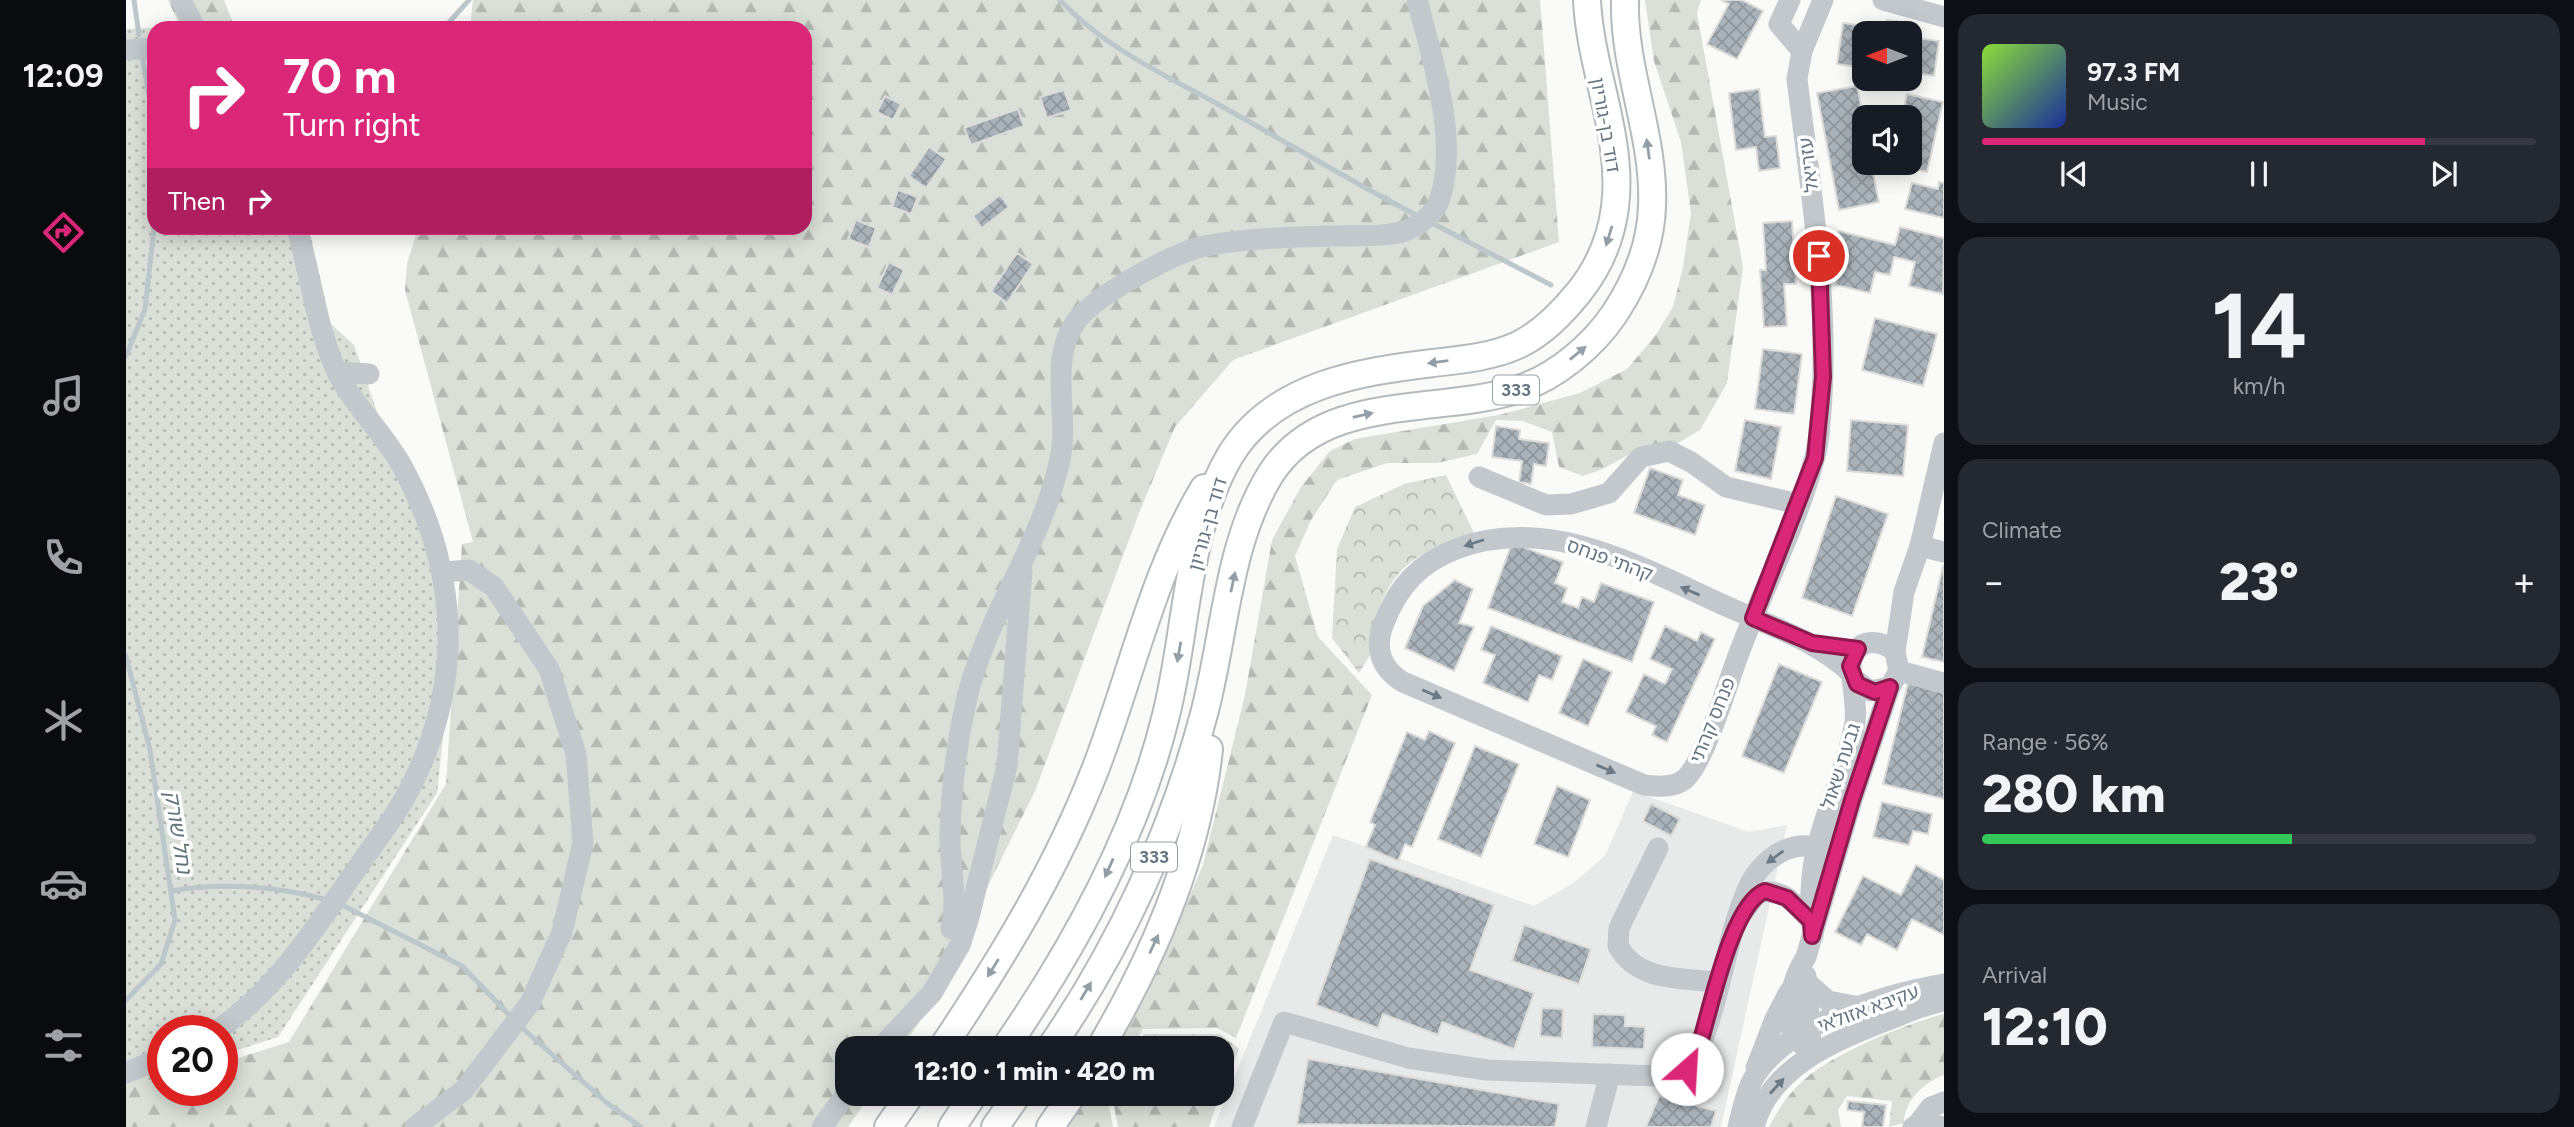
<!DOCTYPE html>
<meta charset="utf-8">
<style>
body{margin:0;font-family:Figtree,"Noto Sans Hebrew",sans-serif;background:#242831;color:#f1f3f6;height:100vh;display:flex;flex-direction:column;font-size:26px;white-space:nowrap}
*{box-sizing:border-box;margin:0}
p{font-size:23px;color:#9ea1a6}
.icon{flex:none;width:38px;height:38px;fill:none;stroke:currentColor;stroke-width:2;stroke-linecap:round;stroke-linejoin:round}
.map{position:relative;flex:1;overflow:hidden}
.drawer{display:flex;flex-direction:column;gap:14px;padding:14px;background:#0d0f14;width:630px}
.drawer>*{flex:none}
.guide{position:absolute;left:21px;top:21px;width:665px;height:214px;border-radius:21px;box-shadow:0 4px 18px #0003;background:#db2777;color:#fff;overflow:hidden}
.needle{width:46px;rotate:270deg}
.controls{position:absolute;left:1726px;top:21px;display:grid;gap:14px}
.controls a{display:grid;place-items:center;width:70px;height:70px;border-radius:14px;background:#171b24;box-shadow:0 4px 18px #0003;font-size:35px}
.speed{position:absolute;left:21px;top:1015px;display:flex;gap:14px;font-size:35px;font-weight:700;text-align:center}
.speed>*{display:grid;place-content:center;width:91px;height:91px;border-radius:50%;background:#171b24;box-shadow:0 4px 18px #0003;line-height:1}
.speed .limit{border:10px solid #d22;background:#fff;color:#111}
.pin{position:absolute;display:grid;place-items:center;width:60px;height:60px;color:#fff;margin:-30px;border:4px solid #fff;border-radius:50%;box-shadow:0 2px 7px #0007}
.me{position:absolute;width:77px;margin:-38px;rotate:26deg;stroke-linejoin:round;filter:drop-shadow(0 0 5px #0008)}
.turn{display:flex;align-items:center;gap:24px;height:147px;padding:0 21px;font-size:32px}
.turn .icon{width:91px;height:91px;stroke-width:2.5}
.turn b{display:block;font-size:49px;line-height:60px}
.then{display:flex;align-items:center;height:66px;padding:0 21px;background:#0003;gap:14px;font-size:26px}
.big{font-size:52px;font-weight:800;line-height:1.1}
.drawer .widget{flex:1;display:flex;flex-direction:column;justify-content:center;gap:10px;min-width:0;padding:0 24px;border-radius:21px;background:#242831}
.drawer .dial{align-items:center;gap:0}
.dial b{font-size:91px;line-height:1}
.song{display:flex;align-items:center;gap:21px}
.cover{width:84px;height:84px;border-radius:10px;background:linear-gradient(135deg,hsl(90 70% 55%),hsl(230 70% 35%))}
.played{height:7px;border-radius:4px;background:linear-gradient(90deg,#db2777 80%,#363941 80%)}
.keys{display:flex;justify-content:space-around;direction:ltr}
.heat{display:flex;justify-content:space-between;align-items:center;font-size:38px;direction:ltr}
.charge{height:10px;border-radius:5px;background:linear-gradient(90deg,#34c759 56%,#363941 0)}
.trip{position:absolute;left:709px;top:1036px;width:399px;height:70px;border-radius:21px;background:#171b24;box-shadow:0 4px 18px #0003;font-weight:800;line-height:70px;text-align:center}
main{display:flex;flex:1;min-height:0}
.tab-bar{display:flex;flex-direction:column;width:126px;justify-content:space-around;align-items:center;background:#090b0e;color:#9ea1a6}
.tab-bar .icon{width:49px;height:49px}
.tab-bar .on{color:#db2777}
.tab-bar b{font-size:32px;color:#f1f3f6}
.map>svg:first-child{display:block}
</style>
<main>
<nav class="tab-bar">
<b>12:09</b>
<svg class="icon on" aria-label="directions" viewBox="0 0 24 24"><path d="M12 3l9 9-9 9-9-9zM9 14v-3h6M13 9l2 2-2 2"/></svg>
<svg class="icon" aria-label="music" viewBox="0 0 24 24"><path d="M9 18V5l10-2v13"/><circle cx="6" cy="18" r="3"/><circle cx="16" cy="16" r="3"/></svg>
<svg class="icon" aria-label="phone" viewBox="0 0 24 24"><path d="M5 4h4l2 5-3 2q2 4 5 5l2-3 5 2v4C11 20 4 13 5 4z"/></svg>
<svg class="icon" aria-label="climate" viewBox="0 0 24 24"><path d="M12 3v18M4 7l16 10M4 17L20 7"/></svg>
<svg class="icon" aria-label="car" viewBox="0 0 24 24"><path d="M5 17H2v-5l4-1 3-4h7l3 4 3 1v5h-3M9 17h6M6 11h13"/><circle cx="7" cy="17" r="2"/><circle cx="17" cy="17" r="2"/></svg>
<svg class="icon" aria-label="filters" viewBox="0 0 24 24"><path d="M4 7h16M4 17h16"/><circle cx="9" cy="7" r="2"/><circle cx="15" cy="17" r="2"/></svg>
</nav>
<div class="map">
<svg width="1818" height="1127" viewBox="0 0 1818 1127">
<defs>
<pattern id="grass-dots" width="8" height="8" patternUnits="userSpaceOnUse" patternTransform="scale(1.75)"><rect width="8" height="8" fill="#dadfd7"/><path d="M2 2h.1M6 6h.1" fill="none" stroke="#b4b9b4" stroke-width="1.8" stroke-linecap="round"/></pattern>
<pattern id="forest-firs" width="22" height="20" patternUnits="userSpaceOnUse" patternTransform="scale(1.75)"><rect width="22" height="20" fill="#dadfd7"/><path d="M5 1l3.5 6h-7zM16 11l3.5 6h-7z" fill="#b4b9b4"/></pattern>
<pattern id="park-crowns" width="20" height="18" patternUnits="userSpaceOnUse" patternTransform="scale(1.75)"><rect width="20" height="18" fill="#dadfd7"/><path d="M2 6a3 3 0 1 1 6 0M12 15a3 3 0 1 1 6 0" fill="none" stroke="#b4b9b4"/></pattern>
<pattern id="building-cross-hatch" width="8" height="8" patternUnits="userSpaceOnUse" patternTransform="scale(1.75)"><rect width="8" height="8" fill="#aab3b9"/><path d="M0 0l8 8M0 8l8-8" fill="none" stroke="#8e969c"/></pattern>
</defs>
<rect width="100%" height="100%" fill="#fafaf8"/>
<polygon fill="#e8e9e9" points="1507,791 1623,832 1661,825 1595,1127 1088,1127 1207,835 1408,906 1447,883 1479,856"/>
<polygon fill="url(#grass-dots)" points="80,25 81,28 28,28 28,228 183,228 205,324 228,345 277,487 328,582 324,672 311,793 152,1037 96,1055 96,1031 37,1031 37,1074 0,1085 0,29"/>
<g fill="url(#forest-firs)">
<polygon points="42,0 98,0 109,28 52,22"/>
<polygon points="347,0 1414,0 1433,242 1107,360 1049,427 1013,513 909,791 796,1018 776,1048 721,1048 721,1094 745,1094 722,1127 0,1127 0,1078 37,1074 37,1090 96,1090 96,1063 163,1042 320,784 336,544 347,542 279,290 281,264 292,228 679,228 679,28 344,28"/>
<polygon points="1519,0 1575,0 1571,13 1617,267 1601,383 1574,430 1547,446 1511,450 1477,469 1457,476 1433,467 1426,432 1397,421 1370,420 1351,454 1311,463 1261,463 1211,480 1185,520 1169,556 1192,637 1246,695 1110,1038 1091,1028 1017,1029 1006,1048 989,1048 1018,1000 1077,865 1119,695 1146,540 1175,487 1204,451 1229,439 1373,415 1454,393 1501,369 1529,336 1547,307 1557,267 1565,213 1555,142 1528,61"/>
<path d="M1818,1014V1075C1798,1082 1778,1101 1778,1123L1763,1127L1766,1101L1721,1096L1712,1110L1715,1127H1643C1653,1108 1663,1093 1679,1079C1707,1054 1781,1023 1818,1014Z"/>
<polygon points="1018,1034 1094,1034 1113,1049 1096,1089 1096,1048 1009,1048"/>
<polygon points="962,1094 985,1094 982,1101 987,1127 942,1127"/>
<polygon points="989,1094 1094,1094 1083,1127 992,1127 987,1101"/>
</g>
<path fill="url(#park-crowns)" d="M1320,475L1348,533C1293,552 1267,563 1248,622C1245,631 1248,640 1246,649C1244,657 1237,666 1233,673L1206,638L1211,549L1229,507L1278,484Z"/>
<g fill="none" stroke-linecap="round" stroke-linejoin="round">
<g stroke="#bbc7cb" stroke-width="5">
<polyline points="8,0 13,35"/>
<path d="M934,0C980,50 1046,78 1104,111C1167,146 1228,183 1292,216"/>
<polyline points="318,28 343,0"/>
<polyline points="16,55 28,124"/>
<polyline points="1304,222 1425,285"/>
<polyline points="0,356 19,309 28,228"/>
<polyline points="0,656 24,750 49,920 35,964 0,1000"/>
<path d="M45,891C94,882 153,886 201,900"/>
<polyline points="214,904 336,966 387,1019"/>
<polyline points="394,1026 481,1103 515,1127"/>
</g>
</g>
<g fill="url(#building-cross-hatch)" stroke="#dcdcda" stroke-width="2">
<polygon points="1595,0 1616,0 1637,11 1611,59 1581,44 1603,4"/>
<polygon points="1761,20 1785,23 1783,37 1813,41 1808,76 1783,72 1783,33 1738,33 1738,68 1711,64 1717,23 1759,29"/>
<polygon points="1746,79 1775,79 1774,88 1745,84"/>
<polygon points="1731,86 1738,122 1738,163 1745,163 1753,202 1713,210 1691,93"/>
<polygon points="1633,89 1639,137 1650,136 1654,168 1633,171 1630,147 1610,150 1603,93"/>
<polygon points="938,90 945,110 921,118 914,97"/>
<polygon points="1781,94 1817,102 1801,172 1766,164 1783,163 1783,117 1776,117"/>
<polygon points="759,96 775,104 767,120 751,112"/>
<polygon points="892,109 898,126 845,145 838,128"/>
<polygon points="803,147 820,159 800,188 783,176"/>
<polygon points="1813,182 1818,183 1818,218 1779,209 1786,183 1812,189"/>
<polygon points="772,190 792,197 785,214 766,207"/>
<polygon points="874,195 883,207 856,228 847,216"/>
<polygon points="730,220 750,228 743,247 722,239"/>
<polygon points="1666,221 1670,284 1658,284 1661,326 1638,327 1634,270 1640,270 1637,223"/>
<polygon points="1774,227 1818,238 1817,294 1783,286 1789,262 1768,257 1764,275 1749,272 1744,293 1710,285 1717,257 1707,255 1713,231 1769,245"/>
<polygon points="891,253 907,264 881,303 865,291"/>
<polygon points="763,262 778,270 766,295 751,288"/>
<polygon points="1749,318 1811,334 1797,386 1736,370"/>
<polygon points="1637,349 1676,354 1668,414 1629,409"/>
<polygon points="1619,420 1655,427 1645,479 1609,471"/>
<polygon points="1725,420 1782,425 1777,476 1721,471"/>
<polygon points="1370,426 1394,430 1393,439 1423,443 1420,466 1408,464 1405,484 1393,482 1396,461 1366,457"/>
<polygon points="1524,468 1557,480 1552,495 1579,505 1569,535 1508,513"/>
<polygon points="1710,496 1762,514 1726,616 1676,598"/>
<polygon points="1386,543 1437,562 1429,583 1441,588 1436,602 1452,608 1456,597 1468,602 1475,583 1528,602 1506,662 1362,608"/>
<polygon points="1817,566 1818,567 1818,662 1796,657"/>
<polygon points="1329,580 1347,589 1333,623 1348,627 1328,671 1279,648 1297,606"/>
<polygon points="1365,626 1436,656 1426,680 1413,675 1402,702 1357,683 1369,655 1355,650"/>
<polygon points="1539,626 1571,641 1575,632 1589,639 1541,742 1526,735 1530,726 1500,712 1518,674 1539,684 1546,669 1524,659"/>
<polygon points="1457,659 1486,672 1462,726 1433,713"/>
<polygon points="1653,664 1696,682 1658,773 1616,756"/>
<polygon points="1782,683 1818,693 1818,799 1757,784"/>
<polygon points="1303,731 1329,743 1286,847 1279,844 1272,861 1240,847 1249,825 1244,822 1281,732 1299,740"/>
<polygon points="1349,746 1393,764 1355,857 1312,839"/>
<polygon points="1431,786 1464,800 1442,857 1408,844"/>
<polygon points="1756,802 1806,814 1802,834 1787,831 1783,845 1747,837"/>
<polygon points="1525,804 1554,819 1545,836 1517,821"/>
<polygon points="1244,859 1368,905 1344,970 1408,993 1388,1049 1316,1022 1312,1035 1257,1014 1252,1028 1190,1005"/>
<polygon points="1790,865 1818,880 1818,935 1786,919 1771,950 1741,934 1735,945 1709,932 1737,876 1775,895"/>
<polygon points="1398,925 1465,949 1453,984 1386,961"/>
<polygon points="1416,1008 1437,1009 1436,1038 1414,1036"/>
<polygon points="1467,1014 1499,1015 1499,1026 1519,1027 1518,1049 1466,1047"/>
<polygon points="1182,1059 1433,1104 1429,1127 1171,1124"/>
<polygon points="1533,1096 1590,1111 1585,1127 1520,1127"/>
<polygon points="1722,1101 1760,1105 1757,1127 1736,1127 1738,1112 1721,1110"/>
</g>
<g fill="none" stroke-linecap="round" stroke-linejoin="round">
<g stroke="#b5babe" stroke-width="30">
<g id="major">
<path d="M816,1048C875,960 930,870 969,770C1005,677 1026,574 1078,488"/>
<path d="M879,1048C948,948 1011,835 1040,715C1061,633 1060,528 1105,454C1148,385 1232,372 1307,363C1335,360 1366,357 1392,345C1417,333 1436,313 1453,292C1473,267 1485,239 1489,207C1498,138 1464,69 1461,0"/>
<path d="M924,1048C993,949 1047,831 1078,714C1099,636 1101,545 1144,475C1196,392 1310,415 1390,390C1429,378 1467,346 1489,313C1510,281 1525,244 1526,206C1529,136 1497,69 1499,0"/>
<path d="M974,1048C1027,958 1072,855 1083,749"/>
<polyline points="762,1127 785,1094"/>
<polyline points="826,1127 848,1094"/>
<polyline points="869,1127 892,1094"/>
<polyline points="924,1127 947,1094"/>
</g>
</g>
<g stroke="#c3c8cc" stroke-width="21">
<polyline points="55,0 69,28"/>
<polyline points="1664,0 1653,24 1676,51"/>
<path d="M1697,0L1676,51L1671,79C1685,193 1705,309 1694,423C1693,435 1692,448 1688,460C1671,524 1639,585 1615,648C1603,677 1580,760 1559,779C1548,788 1532,787 1518,785L1277,682C1254,668 1248,647 1258,623C1272,586 1294,563 1330,549C1427,512 1522,572 1609,610C1650,628 1692,642 1725,673"/>
<polyline points="1757,0 1818,17"/>
<polyline points="0,50 28,48"/>
<polyline points="211,372 243,374"/>
<polyline points="1353,477 1420,505 1445,504 1483,493 1515,457 1543,451 1565,462 1600,487 1672,504"/>
<polyline points="1794,546 1818,552"/>
<polyline points="1769,652 1778,592 1794,546 1818,443"/>
<polyline points="1773,671 1818,683"/>
<path d="M1532,848L1493,928L1492,946C1512,982 1555,978 1592,982"/>
<path d="M1617,912L1631,894C1655,885 1670,905 1685,921"/>
<path d="M825,929C832,907 824,864 824,837C825,792 830,746 840,702C859,617 916,545 934,459C944,415 921,359 951,320C972,294 1051,250 1084,245C1125,238 1167,237 1208,236C1232,235 1259,238 1282,230C1294,225 1309,213 1313,201C1334,143 1306,57 1291,0"/>
<path d="M1687,936C1676,844 1709,810 1728,728C1734,706 1720,666 1727,654C1737,638 1756,640 1769,652L1773,671L1764,687L1744,691L1728,679"/>
<polyline points="1680,976 1685,1042"/>
<polyline points="1679,981 1702,1001 1734,1007"/>
<path d="M90,1031C151,990 192,924 234,864C253,837 274,810 288,780C339,675 331,567 276,466C257,432 227,405 210,370C190,325 184,275 171,228"/>
<polyline points="754,1048 806,993 834,945 843,917 881,766 896,571"/>
<path d="M1687,1054C1681,1049 1674,1044 1670,1038C1655,1017 1667,977 1680,957L1726,800L1764,687"/>
<polyline points="1630,1068 1649,1019 1663,992"/>
<polyline points="0,1073 37,1057"/>
<polyline points="1792,1124 1805,1107 1818,1102"/>
<polyline points="289,1127 338,1090 404,1003 436,932 457,843 450,754 423,669 368,587 343,570 318,572"/>
<polyline points="696,1127 721,1093"/>
<path d="M1116,1127L1158,1022L1282,1058L1361,1070L1530,1076L1561,1069C1594,1020 1597,941 1623,886C1638,853 1681,830 1709,859"/>
<polyline points="1470,1127 1484,1074"/>
<path d="M1612,1127C1616,1112 1619,1095 1626,1081C1657,1024 1759,994 1818,984"/>
<path d="M1628,1127C1644,1066 1709,1041 1762,1020C1780,1013 1799,1004 1818,1001"/>
<polyline points="1787,1127 1798,1123 1818,1127"/>
</g>
<use href="#major" stroke="#fff" stroke-width="26"/>
</g>
<defs><path id="oneway-solid" d="M-6-.8H1V-3.2L6.5 0L1 3.2V.8H-6Z" transform="scale(1.75)"/></defs>
<g fill="#939fa8">
<use href="#oneway-solid" transform="translate(1522 149) rotate(-98)"/>
<use href="#oneway-solid" transform="translate(1483 236) rotate(107)"/>
<use href="#oneway-solid" transform="translate(1452 353) rotate(-39)"/>
<use href="#oneway-solid" transform="translate(1312 362) rotate(173)"/>
<use href="#oneway-solid" transform="translate(1237 415) rotate(-13)"/>
<use href="#oneway-solid" transform="translate(1107 582) rotate(-78)"/>
<use href="#oneway-solid" transform="translate(1053 652) rotate(100)"/>
<use href="#oneway-solid" transform="translate(983 868) rotate(114)"/>
<use href="#oneway-solid" transform="translate(1028 944) rotate(-65)"/>
<use href="#oneway-solid" transform="translate(867 968) rotate(122)"/>
<use href="#oneway-solid" transform="translate(960 991) rotate(-59)"/>
</g>
<g fill="#6a7a87">
<use href="#oneway-solid" transform="translate(1348 543) rotate(162)"/>
<use href="#oneway-solid" transform="translate(1564 591) rotate(-157)"/>
<use href="#oneway-solid" transform="translate(1306 694) rotate(23)"/>
<use href="#oneway-solid" transform="translate(1480 769) rotate(23)"/>
<use href="#oneway-solid" transform="translate(1649 857) rotate(144)"/>
<use href="#oneway-solid" transform="translate(1651 1086) rotate(-48)"/>
</g>
<g fill="none" stroke-linecap="round" stroke-linejoin="round">
<g stroke="#8e194d" stroke-width="18">
<path id="route" d="M1561,1069L1570,1056C1583,1019 1604,904 1639,891L1661,898L1685,921L1686,936L1726,800L1764,687L1749,692L1731,684L1724,666L1732,649L1686,643L1627,618L1689,458L1697,377L1693,256"/>
</g>
<use href="#route" stroke="#db2777" stroke-width="12"/>
</g>
<g text-anchor="middle" stroke-width="7" stroke-linejoin="round" paint-order="stroke">
<g fill="#fff" stroke="#939fa8" stroke-width="2">
<rect x="1367" y="375.5" width="46" height="29" rx="5"/>
<rect x="1005" y="842.5" width="46" height="29" rx="5"/>
</g>
<g font-size="18" font-weight="bold" fill="#657683">
<text x="1390" y="396">333</text>
<text x="1028" y="863">333</text>
</g>
<g font-size="19" fill="#657683" stroke="#fff">
<text transform="translate(1480 125) rotate(80)" y="7">דוד בן-גוריון</text>
<text transform="translate(1682 165) rotate(-97)" y="7">עזריאל</text>
<text transform="translate(1081 524) rotate(-74)" y="7">דוד בן-גוריון</text>
<text transform="translate(1484 559) rotate(20)" y="7">קהתי פנחס</text>
<text transform="translate(1586 720) rotate(-68)" y="7">פנחס קהתי</text>
<text transform="translate(1714 766) rotate(-72)" y="7">גבעת שאול</text>
<text transform="translate(1742 1008) rotate(-20)" y="7">עקיבא אזולאי</text>
</g>
<g font-size="21" font-style="italic" fill="#60757c" stroke="#fff">
<text transform="translate(52 832) rotate(81)" y="7">נחל שורק</text>
</g>
</g>
</svg>
<div class="controls">
<a><svg class="needle" viewBox="-14 -14 28 28"><path d="M0-13l5 13h-10z" fill="#e53935"/><path d="M0 13l5-13h-10z" fill="#9ea1a6"/></svg></a>
<a><svg class="icon" aria-label="sound" viewBox="0 0 24 24"><path d="M4 9h4l5-4v14l-5-4H4zM17 9q2 3 0 6"/></svg></a>
</div>
<div class="speed"><div class="limit">20</div></div>
<div class="pin" style="left:1693px;top:256px;background:#d93025"><svg class="icon" aria-label="arrive" viewBox="0 0 24 24"><path d="M6 21V4h12l-3 4 3 4H6"/></svg></div>
<svg class="me" style="left:1561px;top:1069px" viewBox="-20 -20 40 40"><circle r="19" fill="#fff"/><path d="M0-13L10 11 0 6-10 11z" fill="#db2777"/></svg>
<div class="trip">12:10 · 1 min · 420 m</div>
<div class="guide">
<div class="turn"><svg class="icon" aria-label="right" viewBox="0 0 24 24"><path d="M7 20v-9h11M14 6l5 5-5 5"/></svg><div><b>70 m</b>Turn right</div></div>
<div class="then">Then<svg class="icon" aria-label="right" viewBox="0 0 24 24"><path d="M7 20v-9h11M14 6l5 5-5 5"/></svg></div>
</div>
</div>
<section class="drawer">
<div class="widget">
<div class="song"><i class="cover"></i><div><b>97.3 FM</b><p>Music</p></div></div>
<div class="played"></div>
<div class="keys"><svg class="icon" aria-label="previous" viewBox="0 0 24 24"><path d="M18 5L8 12l10 7zM5 5v14"/></svg><svg class="icon" aria-label="pause" viewBox="0 0 24 24"><path d="M8 5v14M16 5v14"/></svg><svg class="icon" aria-label="next" viewBox="0 0 24 24"><path d="M6 5l10 7-10 7zM19 5v14"/></svg></div>
</div>
<div class="widget dial"><b>14</b><p>km/h</p></div>
<div class="widget"><p>Climate</p>
<div class="heat"><a>−</a><b class="big">23°</b><a>+</a></div>
</div>
<div class="widget"><p>Range · 56%</p><b class="big">280 km</b><div class="charge"></div></div>
<div class="widget"><p>Arrival</p><b class="big">12:10</b></div>
</section>
</main>
